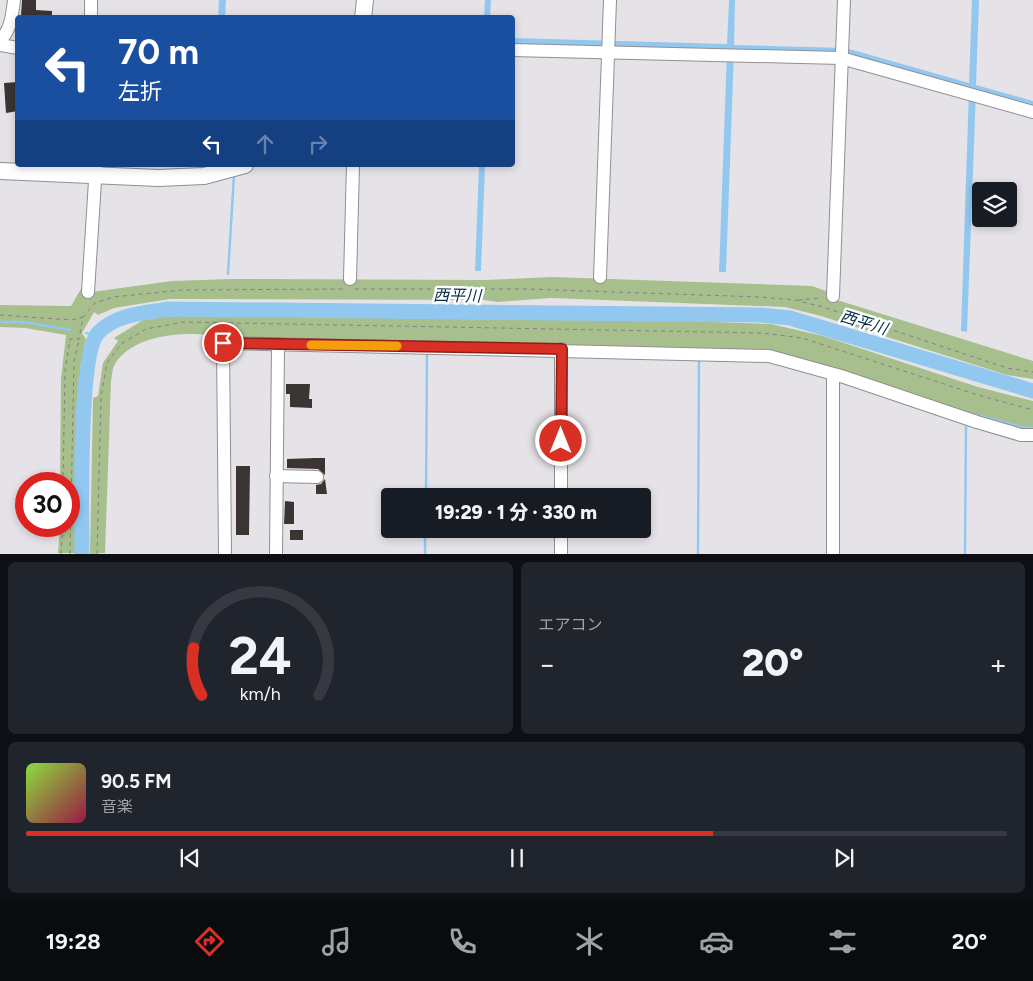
<!DOCTYPE html>
<html lang="ja">
<meta charset="utf-8">
<style>
body{margin:0;font-family:Figtree,"Noto Sans JP",sans-serif;background:#20242c;color:#f1f3f6;height:100vh;display:flex;flex-direction:column;font-size:19px;white-space:nowrap}
*{box-sizing:border-box;margin:0}
p{font-size:16px;color:#9ea1a6}
.icon{flex:none;width:28px;height:28px;fill:none;stroke:currentColor;stroke-width:2;stroke-linecap:round;stroke-linejoin:round}
.map{position:relative;height:554px;overflow:hidden}
.panel{display:flex;flex-direction:column;gap:8px;padding:8px;background:#0d0f14;flex:1}
.panel>*{flex:none}
.top-card{position:absolute;left:15px;top:15px;width:500px;height:152px;border-radius:5px;box-shadow:0 2px 8px #0003;background:#1a4fa0;color:#fff;overflow:hidden}
.controls{position:absolute;left:972px;top:182px;display:grid;gap:10px}
.controls a{display:grid;place-items:center;width:45px;height:45px;border-radius:5px;background:#171b24;box-shadow:0 2px 8px #0003;font-size:25px}
.speed{position:absolute;left:15px;top:472px;display:flex;gap:10px;font-size:25px;font-weight:700;text-align:center}
.speed>*{display:grid;place-content:center;width:65px;height:65px;border-radius:50%;background:#171b24;box-shadow:0 2px 8px #0003;line-height:1}
.speed .limit{border:8px solid #d22;background:#fff;color:#111}
.pin{position:absolute;display:grid;place-items:center;width:42px;height:42px;color:#fff;margin:-21px;border:2px solid #fff;border-radius:50%;box-shadow:0 1px 5px #0007}
.me{position:absolute;width:55px;margin:-28px;rotate:0deg;stroke-linejoin:round;filter:drop-shadow(0 0 4px #0008)}
.turn{display:flex;align-items:center;gap:18px;height:105px;padding:0 20px;font-size:22px}
.turn .icon{width:65px;height:65px;stroke-width:2.5}
.turn b{display:block;font-size:35px;line-height:42px}
.lanes{display:flex;align-items:center;height:48px;padding:0 20px;background:#0003;justify-content:center;gap:25px;direction:ltr}
.lanes .off{opacity:.35}
.big{font-size:38px;font-weight:800;line-height:1.1}
.panel .widget{flex:1;display:flex;flex-direction:column;justify-content:center;gap:8px;min-width:0;padding:0 18px;border-radius:8px;background:#20242c}
.panel .dial{align-items:center;gap:0}
.dial svg{height:130px;overflow:visible;fill:none;stroke:#363941;stroke-width:7;stroke-linecap:round;text-anchor:middle}
.dial text{fill:#f1f3f6;stroke:none}
.song{display:flex;align-items:center;gap:15px}
.cover{width:60px;height:60px;border-radius:8px;background:linear-gradient(135deg,hsl(90 70% 55%),hsl(340 70% 35%))}
.played{height:5px;border-radius:2px;background:linear-gradient(90deg,#d93025 70%,#363941 70%)}
.keys{display:flex;justify-content:space-around;direction:ltr}
.heat{display:flex;justify-content:space-between;align-items:center;font-size:28px;direction:ltr}
.panel .tiles{flex:1;display:grid;gap:8px;grid-template-columns:1fr 1fr}
.widget:last-child{grid-column:span 2}
.trip{position:absolute;left:381px;top:488px;width:270px;height:50px;border-radius:5px;background:#171b24;box-shadow:0 2px 8px #0003;font-weight:800;line-height:50px;text-align:center}
.dock{display:flex;height:80px;justify-content:space-around;align-items:center;background:#090b0e;color:#9ea1a6}
.dock .icon{width:35px;height:35px}
.dock .active{color:#d93025}
.dock b{font-size:22px;color:#f1f3f6}
.map>svg:first-child{display:block}
</style>
<div class="map">
<svg width="1033" height="554" viewBox="0 0 1033 554">
<rect width="100%" height="100%" fill="#e6e3e8"/>
<g fill="#a7bf8d">
<polygon points="552,277 812,286 829,292 837,300 1033,361 1033,379 1007,375 821,316 785,307 551,298 498,302 484,300 170,299 114,308 98,315 94,312 82,333 86,339 80,369 76,553 58,553 60,526 69,526 69,484 60,484 61,379 66,335 25,328 0,327 0,305 71,306 85,282 92,292 172,281 232,279 485,280"/>
<path d="M172,316L599,318L771,324L823,336L978,387L1033,401V431L1021,430L777,353L227,339C196,329 131,332 114,366C112,370 112,377 111,381L105,553L90,554L93,398L98,396L103,363L118,341L114,338L143,320Z"/>
</g>
<g fill="#92c8f0">
<polygon points="219,0 226,0 225,17 218,17"/>
<polygon points="485,0 491,0 490,17 484,17"/>
<polygon points="729,0 735,0 734,45 846,48 969,83 972,0 979,0 976,85 1033,101 1033,107 976,91 967,332 961,331 969,89 846,54 734,51 726,272 719,272 727,51 513,45 513,38 727,44"/>
<polygon points="479,165 485,165 481,271 475,271"/>
</g>
<g fill="none" stroke-linecap="round" stroke-linejoin="round">
<g stroke="#92c8f0" stroke-width="2.5">
<polyline points="228,274 234,175"/>
<polyline points="0,322 23,322 70,330"/>
<polyline points="86,333 96,335"/>
<polyline points="965,412 1022,427 1033,428"/>
<polyline points="426,496 427,353"/>
<polyline points="425,554 425,529"/>
<polyline points="698,554 699,358"/>
<polyline points="965,554 966,423"/>
</g>
<path stroke="#92c8f0" stroke-width="15" d="M82,554C82,517 78,355 98,333C116,314 144,313 169,309L761,315L790,318L1033,391"/>
</g>
<g fill="#3a3433">
<polygon points="22,0 36,0 36,10 52,11 52,18 21,16"/>
<polygon points="18,82 18,111 6,113 4,83"/>
<polygon points="286,384 310,384 309,399 312,399 312,408 290,407 290,394 286,394"/>
<polygon points="315,458 325,458 325,475 318,469 287,468 287,459"/>
<polygon points="236,466 250,466 249,535 236,535"/>
<polygon points="325,479 327,494 316,494 316,485 321,484"/>
<polygon points="285,501 294,502 294,524 284,524"/>
<rect x="290" y="530" width="13" height="10"/>
</g>
<g fill="none" stroke-linecap="round" stroke-linejoin="round">
<g stroke="#918e93" stroke-width="14">
<g id="minor">
<polyline points="91,18 91,0"/>
<path d="M0,41C11,29 12,16 14,0"/>
<polyline points="0,45 18,48"/>
<polyline points="512,50 841,58 1033,112"/>
<polyline points="600,277 610,0"/>
<polyline points="350,279 353,165"/>
<polyline points="88,292 96,165"/>
<polyline points="833,296 844,0"/>
<polyline points="276,476 317,477"/>
<polyline points="561,496 561,349"/>
<polyline points="225,554 223,343 769,356 841,376 977,422 1021,435 1033,435"/>
<polyline points="276,554 278,344"/>
<polyline points="561,554 561,529"/>
<polyline points="833,554 833,376"/>
</g>
</g>
<g stroke="#918e93" stroke-width="18">
<g id="major">
<polyline points="363,18 365,0"/>
<polyline points="0,171 158,178 204,176 245,165"/>
</g>
</g>
<g stroke="#828084" stroke-width="1" stroke-dasharray="4 4" stroke-linecap="butt">
<polyline points="355,289 527,289 760,297 795,300 823,307 1007,368 1033,372"/>
<polyline points="798,300 822,298"/>
<polyline points="0,315 72,320 83,317"/>
<polyline points="216,323 219,333"/>
<polyline points="63,484 65,371 70,339 79,339 83,317 95,303 113,297 182,290 346,289"/>
<polyline points="61,554 63,526"/>
<polyline points="70,554 74,362 79,340"/>
<polyline points="97,554 101,397 107,363 121,344 146,329 183,322 763,333 802,338 978,395 1033,410"/>
</g>
<use href="#minor" stroke="#fff" stroke-width="12"/>
<use href="#major" stroke="#fff" stroke-width="16"/>
</g>
<g fill="none" stroke-linecap="round" stroke-linejoin="round">
<g stroke="#8d1f18" stroke-width="12">
<polyline id="route" points="223,343 562,349 561,441"/>
</g>
<use href="#route" stroke="#d93025" stroke-width="9"/>
<polyline stroke="#f59e0b" stroke-width="9" points="311,345 397,346"/>
</g>
<g text-anchor="middle" stroke-width="5" stroke-linejoin="round" paint-order="stroke">
<g font-size="16" font-style="italic" fill="#002c46" stroke="#fff">
<text transform="translate(457 295) rotate(1)" y="6">西平川</text>
<text transform="translate(864 322) rotate(17)" y="6">西平川</text>
</g>
</g>
</svg>
<div class="controls">
<a><svg class="icon" aria-label="layers" viewBox="0 0 24 24"><path d="M12 4l9 5-9 5-9-5zM3 14l9 5 9-5"/></svg></a>
</div>
<div class="speed"><div class="limit">30</div></div>
<div class="pin" style="left:223px;top:343px;background:#d93025"><svg class="icon" aria-label="arrive" viewBox="0 0 24 24"><path d="M6 21V4h12l-3 4 3 4H6"/></svg></div>
<svg class="me" style="left:561px;top:441px" viewBox="-20 -20 40 40"><circle r="17" fill="#d93025" stroke="#fff" stroke-width="3"/><path d="M0-11L8 9 0 5-8 9z" fill="#fff"/></svg>
<div class="trip">19:29 · 1 分 · 330 m</div>
<div class="top-card">
<div class="turn"><svg class="icon" aria-label="left" viewBox="0 0 24 24"><path d="M17 20v-9H6M10 6l-5 5 5 5"/></svg><div><b>70 m</b>左折</div></div>
<div class="lanes"><svg class="icon" aria-label="left" viewBox="0 0 24 24"><path d="M17 20v-9H6M10 6l-5 5 5 5"/></svg><svg class="icon off" aria-label="ahead" viewBox="0 0 24 24"><path d="M12 20V5M6 11l6-6 6 6"/></svg><svg class="icon off" aria-label="right" viewBox="0 0 24 24"><path d="M7 20v-9h11M14 6l5 5-5 5"/></svg></div>
</div>
</div>
<section class="panel">
<div class="tiles">
<div class="widget dial"><svg viewBox="0 0 100 80">
<path d="M14 69A42 42 0 1 1 86 69"/>
<path d="M14 69A42 42 0 0 1 9 40" stroke="#d93025"/>
<text x="50" y="56" font-size="32" font-weight="700">24</text>
<text x="50" y="72" font-size="11">km/h</text>
</svg></div>
<div class="widget"><p>エアコン</p>
<div class="heat"><a>−</a><b class="big">20°</b><a>+</a></div>
</div>
<div class="widget">
<div class="song"><i class="cover"></i><div><b>90.5 FM</b><p>音楽</p></div></div>
<div class="played"></div>
<div class="keys"><svg class="icon" aria-label="previous" viewBox="0 0 24 24"><path d="M18 5L8 12l10 7zM5 5v14"/></svg><svg class="icon" aria-label="pause" viewBox="0 0 24 24"><path d="M8 5v14M16 5v14"/></svg><svg class="icon" aria-label="next" viewBox="0 0 24 24"><path d="M6 5l10 7-10 7zM19 5v14"/></svg></div>
</div>
</div>
</section>
<nav class="dock">
<b>19:28</b>
<svg class="icon active" aria-label="directions" viewBox="0 0 24 24"><path d="M12 3l9 9-9 9-9-9zM9 14v-3h6M13 9l2 2-2 2"/></svg>
<svg class="icon" aria-label="music" viewBox="0 0 24 24"><path d="M9 18V5l10-2v13"/><circle cx="6" cy="18" r="3"/><circle cx="16" cy="16" r="3"/></svg>
<svg class="icon" aria-label="phone" viewBox="0 0 24 24"><path d="M5 4h4l2 5-3 2q2 4 5 5l2-3 5 2v4C11 20 4 13 5 4z"/></svg>
<svg class="icon" aria-label="climate" viewBox="0 0 24 24"><path d="M12 3v18M4 7l16 10M4 17L20 7"/></svg>
<svg class="icon" aria-label="car" viewBox="0 0 24 24"><path d="M5 17H2v-5l4-1 3-4h7l3 4 3 1v5h-3M9 17h6M6 11h13"/><circle cx="7" cy="17" r="2"/><circle cx="17" cy="17" r="2"/></svg>
<svg class="icon" aria-label="filters" viewBox="0 0 24 24"><path d="M4 7h16M4 17h16"/><circle cx="9" cy="7" r="2"/><circle cx="15" cy="17" r="2"/></svg>
<b>20°</b>
</nav>
